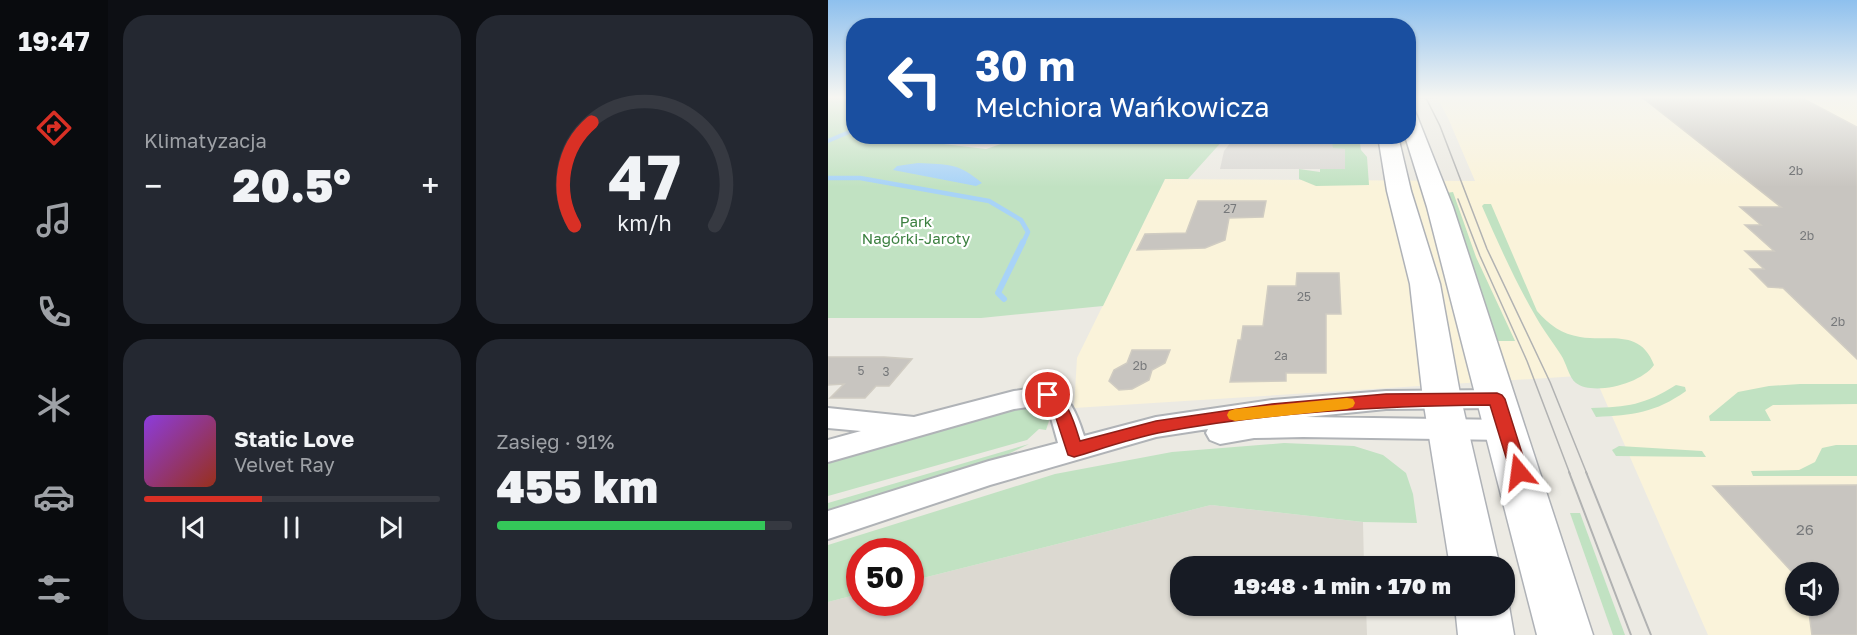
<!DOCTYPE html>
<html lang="pl">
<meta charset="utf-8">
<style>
body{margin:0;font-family:"Golos Text",sans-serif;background:#242831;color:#f1f3f6;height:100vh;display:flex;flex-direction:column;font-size:22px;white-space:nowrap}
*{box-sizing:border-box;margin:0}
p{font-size:20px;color:#9ea1a6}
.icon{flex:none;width:33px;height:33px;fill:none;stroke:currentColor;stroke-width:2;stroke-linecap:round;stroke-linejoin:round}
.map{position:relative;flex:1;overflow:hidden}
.panel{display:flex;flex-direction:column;gap:15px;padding:15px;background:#0d0f14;width:720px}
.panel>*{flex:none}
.top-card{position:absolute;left:18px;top:18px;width:570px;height:126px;border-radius:24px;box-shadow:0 2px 4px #0004;background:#1a4fa0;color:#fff;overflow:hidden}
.fabs{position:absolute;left:957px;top:562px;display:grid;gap:12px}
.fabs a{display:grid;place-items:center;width:54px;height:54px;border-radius:50%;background:#171b24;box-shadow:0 2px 4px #0004;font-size:30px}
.speed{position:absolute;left:18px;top:538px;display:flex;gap:12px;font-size:30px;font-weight:700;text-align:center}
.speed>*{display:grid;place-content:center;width:78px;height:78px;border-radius:50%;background:#171b24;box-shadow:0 2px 4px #0004;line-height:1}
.speed .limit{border:9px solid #d22;background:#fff;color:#111}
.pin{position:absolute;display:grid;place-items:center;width:51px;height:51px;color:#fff;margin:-26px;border:3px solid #fff;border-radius:50%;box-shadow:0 2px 6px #0007}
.me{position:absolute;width:66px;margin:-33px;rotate:344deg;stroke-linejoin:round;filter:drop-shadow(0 0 4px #0008)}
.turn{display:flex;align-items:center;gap:21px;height:126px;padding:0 30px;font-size:27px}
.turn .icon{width:78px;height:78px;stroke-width:2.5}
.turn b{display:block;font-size:42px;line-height:51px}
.big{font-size:45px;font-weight:800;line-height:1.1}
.panel .card{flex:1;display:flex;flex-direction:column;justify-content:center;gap:9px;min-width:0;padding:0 21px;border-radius:24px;background:#242831}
.panel .dial{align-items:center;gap:0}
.dial svg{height:156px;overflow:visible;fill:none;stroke:#363941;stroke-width:7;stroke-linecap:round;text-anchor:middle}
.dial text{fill:#f1f3f6;stroke:none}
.song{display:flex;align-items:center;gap:18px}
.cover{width:72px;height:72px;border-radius:9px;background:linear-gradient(135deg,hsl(270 70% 55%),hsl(10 70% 35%))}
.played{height:6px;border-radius:3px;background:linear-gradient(90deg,#d93025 40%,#363941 40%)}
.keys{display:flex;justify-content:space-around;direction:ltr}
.heat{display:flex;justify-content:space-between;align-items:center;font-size:33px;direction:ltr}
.charge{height:9px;border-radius:4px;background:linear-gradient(90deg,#34c759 91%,#363941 0)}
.panel .tiles{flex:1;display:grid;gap:15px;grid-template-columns:repeat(2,1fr)}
.trip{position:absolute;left:342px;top:556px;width:345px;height:60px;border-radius:24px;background:#171b24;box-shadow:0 2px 4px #0004;font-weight:800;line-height:60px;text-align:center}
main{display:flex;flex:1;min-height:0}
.tab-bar{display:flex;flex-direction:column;width:108px;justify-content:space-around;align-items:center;background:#090b0e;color:#9ea1a6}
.tab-bar .icon{width:42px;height:42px}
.tab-bar .current{color:#d93025}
.tab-bar b{font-size:27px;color:#f1f3f6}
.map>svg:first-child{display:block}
</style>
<main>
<nav class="tab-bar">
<b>19:47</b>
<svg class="icon current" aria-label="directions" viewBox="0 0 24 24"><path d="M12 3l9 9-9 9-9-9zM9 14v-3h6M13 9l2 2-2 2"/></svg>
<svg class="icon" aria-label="music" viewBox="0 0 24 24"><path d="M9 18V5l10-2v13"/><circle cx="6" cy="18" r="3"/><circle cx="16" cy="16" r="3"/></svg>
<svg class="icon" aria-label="phone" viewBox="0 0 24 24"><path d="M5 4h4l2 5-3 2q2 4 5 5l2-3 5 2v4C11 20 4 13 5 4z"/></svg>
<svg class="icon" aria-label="climate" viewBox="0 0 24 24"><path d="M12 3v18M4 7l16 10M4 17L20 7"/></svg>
<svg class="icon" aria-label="car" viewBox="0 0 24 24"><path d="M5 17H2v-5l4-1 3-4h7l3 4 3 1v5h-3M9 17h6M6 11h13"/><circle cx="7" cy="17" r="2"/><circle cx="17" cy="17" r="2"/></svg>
<svg class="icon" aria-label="filters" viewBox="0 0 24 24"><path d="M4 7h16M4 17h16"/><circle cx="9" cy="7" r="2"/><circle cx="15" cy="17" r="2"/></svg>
</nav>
<section class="panel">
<div class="tiles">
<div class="card"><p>Klimatyzacja</p>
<div class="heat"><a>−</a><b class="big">20.5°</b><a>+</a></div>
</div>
<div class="card dial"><svg viewBox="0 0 100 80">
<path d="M14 69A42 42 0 1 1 86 69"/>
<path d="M14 69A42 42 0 0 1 23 16" stroke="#d93025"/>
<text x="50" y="56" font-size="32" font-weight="700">47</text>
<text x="50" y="72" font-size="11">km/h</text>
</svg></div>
<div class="card">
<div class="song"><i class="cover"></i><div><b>Static Love</b><p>Velvet Ray</p></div></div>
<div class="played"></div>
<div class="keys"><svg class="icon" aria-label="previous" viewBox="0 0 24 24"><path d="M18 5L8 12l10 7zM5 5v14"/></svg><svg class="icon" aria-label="pause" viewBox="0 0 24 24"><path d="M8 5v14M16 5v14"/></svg><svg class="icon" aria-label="next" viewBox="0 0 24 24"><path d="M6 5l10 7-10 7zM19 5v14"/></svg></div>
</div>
<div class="card"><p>Zasięg · 91%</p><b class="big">455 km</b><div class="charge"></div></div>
</div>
</section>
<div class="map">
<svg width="1029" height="635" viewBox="0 0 1029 635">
<rect width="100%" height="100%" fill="#eceae3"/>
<path fill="#faf3da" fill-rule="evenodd" d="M609,98H1029V635H880L766,375L246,408L249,358L337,179L647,181L620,118ZM968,573H1000V606H968Z"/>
<polygon fill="#dbd9d5" points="526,136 532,169 392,169 396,151 403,142 413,142 414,137"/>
<polygon fill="#dcd9d1" points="383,505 535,522 536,567 352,567 352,606 538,606 539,635 0,635 0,602 31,594 32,603 82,603 83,581"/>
<g fill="#c1e2c2">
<polygon points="0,98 25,98 26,136 82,137 81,140 158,149 197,136 398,137 360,179 337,179 275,306 153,318 0,318"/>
<polygon points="503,137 531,137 533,150 539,157 541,185 488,186 471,179 471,169 492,172 492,169 517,169 517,149 505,148"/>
<polygon points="625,192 648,257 687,341 668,341 618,193"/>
<path d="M656,204H663L709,311C721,325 734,334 752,337C781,342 812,328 826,365C813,384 765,396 748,383C741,378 738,362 733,355C725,342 715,330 708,317C687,281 670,243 654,206Z"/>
<polygon points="972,384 1029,384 1029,404 945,405 937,410 943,421 882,421 881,416 910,392 941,386"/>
<path d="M848,385L857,387L858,391C827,413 805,415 768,417L763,408C800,407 816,405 848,385Z"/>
<polygon points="195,404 211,405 217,408 221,421 218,430 211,429 199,440 0,496 0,461"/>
<polygon points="456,443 526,446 555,455 578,473 585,494 589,523 535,522 383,505 83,581 82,552 32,552 31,594 0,602 0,545 227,474 344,452"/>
<polygon points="201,444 176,456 0,513 0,503"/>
<polygon points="1008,445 1029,445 1029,476 925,476 923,471 971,470 987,462 994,448"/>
<polygon points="791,446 874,451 878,457 788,456 784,450"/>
<polygon points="742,513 752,513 797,635 785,635"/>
</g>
<path fill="#a8d3f7" d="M90,163C121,165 129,162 154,183L148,186L65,170L69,166Z"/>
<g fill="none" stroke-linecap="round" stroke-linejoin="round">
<polyline stroke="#a8d3f7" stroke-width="4" points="0,141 26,130"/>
<polyline stroke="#a8d3f7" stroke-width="4.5" points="0,178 32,178 161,201 193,220 200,232 195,243"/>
<polyline stroke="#a8d3f7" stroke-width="6" points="176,299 170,293 195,242"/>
</g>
<g fill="#c8c5c0" stroke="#d0ccc2" stroke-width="1.5">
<polygon points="815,98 974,98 1029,127 1029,359 955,288 940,287 922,269 936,269 917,251 946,251 917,225 933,225 912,207 953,207"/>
<polygon points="370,201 438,201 435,217 401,218 397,240 377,248 309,250 317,234 358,233"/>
<polygon points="469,273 511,273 513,314 498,314 498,373 458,373 458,381 402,382 410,340 413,340 415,326 435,326 440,286 468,286"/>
<polygon points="304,350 342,350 337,363 324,370 321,380 304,389 291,390 281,381 286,370 299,363"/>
<polygon points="0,357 56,357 84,359 61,386 48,386 37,398 2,398 16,384 0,385"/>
<polygon points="1029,485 1029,635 984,635 980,606 1000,606 1000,573 965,573 885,486"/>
</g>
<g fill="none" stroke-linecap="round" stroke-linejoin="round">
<g stroke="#b0b3b7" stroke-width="4">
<path id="street" d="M220,386C241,392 250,417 256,436L328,417L444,400L558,391L669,390L678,392L682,399L678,406L669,408L558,409L478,417L679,420L689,423L693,430L689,437L679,440L475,437L426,438L392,444L382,440L378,433L380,429L328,437L162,485L0,539V511L161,461L230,443L223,418L213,405L186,409L0,462V440L33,431L0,428V408L86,417L186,391Z"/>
</g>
<g stroke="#afb2b7" stroke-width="3">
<g id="secondary">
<polygon points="580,111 587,112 589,116 625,207 765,635 709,635 599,207 577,136 580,136"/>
<polygon points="550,136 570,136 583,191 612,284 633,399 672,567 622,567 595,399 582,284 559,191"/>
<polygon points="676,596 681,606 686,635 630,635 627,606 676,606"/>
</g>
</g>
<use href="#street" fill="#fff" fill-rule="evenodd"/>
<use href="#secondary" fill="#fff" fill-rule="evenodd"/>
<g stroke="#b1b2b2" stroke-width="1.5">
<polyline points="598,98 612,126 659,249 722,382 759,474"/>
<polyline points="630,199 652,256 699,361 742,474"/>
</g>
<g stroke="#b1b2b2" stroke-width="2">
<polyline points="741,472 803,635"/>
<polyline points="758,472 823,635"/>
</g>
</g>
<linearGradient id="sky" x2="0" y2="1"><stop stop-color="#8ec0ee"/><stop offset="0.52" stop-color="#f6f6f2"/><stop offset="1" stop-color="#f6f6f2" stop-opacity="0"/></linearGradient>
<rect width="1029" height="187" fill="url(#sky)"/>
<path fill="#d93025" stroke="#8d1f18" stroke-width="1.5" d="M220,390C239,395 247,425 252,441L328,421L444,404L558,394L669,393L674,395L677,399L700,472L697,477L691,479L684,477L662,405C551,406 440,412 330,433C301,439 273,449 246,457L240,455L228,418L212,395L215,391Z"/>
<polygon fill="#f59e0b" points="519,398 525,399 527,403 525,407 519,409 407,421 401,419 399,415 401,411 407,409"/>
<g text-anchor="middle" stroke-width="4.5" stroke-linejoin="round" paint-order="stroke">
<g font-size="12" fill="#76787a">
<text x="968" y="175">2b</text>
<text x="402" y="213">27</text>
<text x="979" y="240">2b</text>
<text x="476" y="301">25</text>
<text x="1010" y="326">2b</text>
<text x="453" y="360">2a</text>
<text x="312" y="370">2b</text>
<text x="33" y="375">5</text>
<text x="58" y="376">3</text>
</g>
<g font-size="15" fill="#3c8040" stroke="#fff">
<text x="88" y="227">Park<tspan x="88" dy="17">Nagórki-Jaroty</tspan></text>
</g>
<g font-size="15" fill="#76787a">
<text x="977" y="535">26</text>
</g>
</g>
</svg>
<div class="fabs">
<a><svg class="icon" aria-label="sound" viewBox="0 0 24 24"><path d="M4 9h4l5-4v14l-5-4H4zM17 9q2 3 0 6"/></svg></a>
</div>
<div class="speed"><div class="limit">50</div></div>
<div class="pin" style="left:220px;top:395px;background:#d93025"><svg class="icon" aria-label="arrive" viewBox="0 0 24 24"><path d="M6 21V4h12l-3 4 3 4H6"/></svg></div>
<svg class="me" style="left:691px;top:472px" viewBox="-20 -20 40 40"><path d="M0-17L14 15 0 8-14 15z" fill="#d93025" stroke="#fff" stroke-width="4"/></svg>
<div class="trip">19:48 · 1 min · 170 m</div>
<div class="top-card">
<div class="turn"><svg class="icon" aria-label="left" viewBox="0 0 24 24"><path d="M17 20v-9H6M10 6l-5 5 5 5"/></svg><div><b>30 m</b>Melchiora Wańkowicza</div></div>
</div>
</div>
</main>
